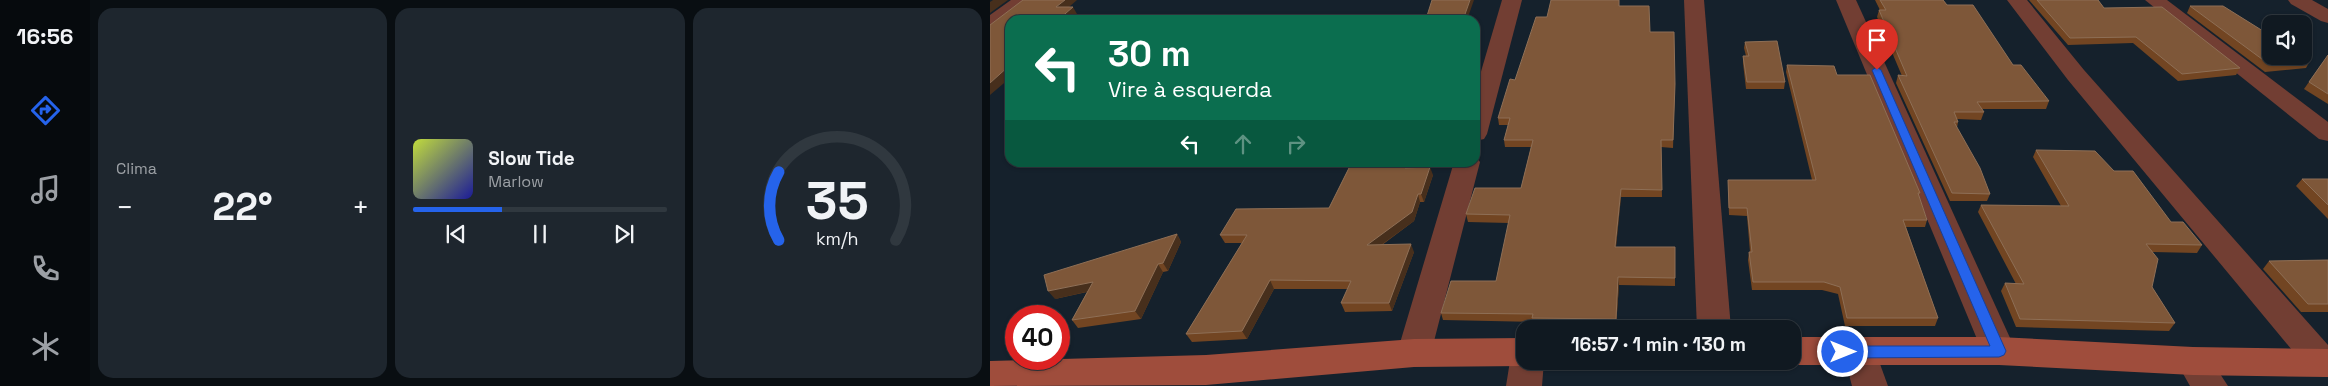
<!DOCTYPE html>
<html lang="pt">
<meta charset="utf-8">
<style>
body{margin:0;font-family:"Space Grotesk",sans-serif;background:#1e262e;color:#f1f3f6;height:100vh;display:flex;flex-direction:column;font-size:19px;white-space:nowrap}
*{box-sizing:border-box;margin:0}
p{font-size:16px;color:#9ca0a5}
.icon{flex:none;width:28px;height:28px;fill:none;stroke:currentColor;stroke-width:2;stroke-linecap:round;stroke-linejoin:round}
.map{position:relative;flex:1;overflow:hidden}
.details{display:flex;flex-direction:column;gap:8px;padding:8px;background:#090e12;width:900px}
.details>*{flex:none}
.hud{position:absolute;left:15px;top:15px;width:475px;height:152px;border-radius:15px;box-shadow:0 1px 4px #0004,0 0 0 1px #30383f;background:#0b6e4f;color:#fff;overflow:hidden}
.fabs{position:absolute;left:1272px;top:15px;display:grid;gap:10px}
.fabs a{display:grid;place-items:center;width:50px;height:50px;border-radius:10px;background:#101921;box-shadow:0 1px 4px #0004,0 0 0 1px #30383f;font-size:25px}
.speed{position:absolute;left:15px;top:305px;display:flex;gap:10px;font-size:25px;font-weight:700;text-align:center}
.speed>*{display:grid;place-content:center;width:65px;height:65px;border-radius:50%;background:#101921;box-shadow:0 1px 4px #0004,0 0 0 1px #30383f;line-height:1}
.speed .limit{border:8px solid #d22;background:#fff;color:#111}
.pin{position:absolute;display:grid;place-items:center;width:42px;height:42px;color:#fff;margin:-51px -21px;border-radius:50% 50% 50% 0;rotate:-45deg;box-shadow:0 0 5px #0007}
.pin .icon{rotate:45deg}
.me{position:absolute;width:55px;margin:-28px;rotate:90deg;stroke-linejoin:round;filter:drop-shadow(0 0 4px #0008)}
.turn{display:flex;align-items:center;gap:18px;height:105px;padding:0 20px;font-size:22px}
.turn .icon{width:65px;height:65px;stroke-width:2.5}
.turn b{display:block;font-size:35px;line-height:42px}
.lanes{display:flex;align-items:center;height:48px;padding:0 20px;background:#0003;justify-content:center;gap:25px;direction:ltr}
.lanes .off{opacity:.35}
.big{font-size:38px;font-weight:600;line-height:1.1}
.details .card{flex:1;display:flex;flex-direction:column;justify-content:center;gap:8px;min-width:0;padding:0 18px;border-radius:15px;background:#1e262e}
.details .dial{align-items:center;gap:0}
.dial svg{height:130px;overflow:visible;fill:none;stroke:#30383f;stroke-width:7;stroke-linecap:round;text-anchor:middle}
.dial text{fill:#f1f3f6;stroke:none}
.song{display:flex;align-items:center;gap:15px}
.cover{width:60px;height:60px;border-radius:8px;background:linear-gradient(135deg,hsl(70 70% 55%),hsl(240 70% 35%))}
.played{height:5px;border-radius:2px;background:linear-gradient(90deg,#2563eb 35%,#30383f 35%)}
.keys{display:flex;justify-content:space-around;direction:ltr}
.heat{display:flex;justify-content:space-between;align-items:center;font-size:28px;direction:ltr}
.details .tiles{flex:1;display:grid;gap:8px;grid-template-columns:repeat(3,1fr)}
.trip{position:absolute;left:526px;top:320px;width:285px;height:50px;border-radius:15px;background:#101921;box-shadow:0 1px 4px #0004,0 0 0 1px #30383f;font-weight:600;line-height:50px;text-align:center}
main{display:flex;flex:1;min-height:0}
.tabs{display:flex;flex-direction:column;width:90px;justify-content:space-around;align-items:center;background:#060a0d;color:#9ca0a5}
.tabs .icon{width:35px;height:35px}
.tabs .on{color:#2563eb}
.tabs b{font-size:22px;color:#f1f3f6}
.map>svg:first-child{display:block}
</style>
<main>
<nav class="tabs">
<b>16:56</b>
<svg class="icon on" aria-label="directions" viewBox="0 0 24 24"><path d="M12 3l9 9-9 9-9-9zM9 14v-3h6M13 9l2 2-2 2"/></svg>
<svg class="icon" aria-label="music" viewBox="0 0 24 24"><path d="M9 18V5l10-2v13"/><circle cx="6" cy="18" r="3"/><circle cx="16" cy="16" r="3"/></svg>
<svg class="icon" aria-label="phone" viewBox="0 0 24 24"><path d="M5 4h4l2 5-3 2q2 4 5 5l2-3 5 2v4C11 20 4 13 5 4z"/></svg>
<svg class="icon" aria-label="climate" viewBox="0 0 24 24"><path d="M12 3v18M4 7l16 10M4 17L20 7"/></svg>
</nav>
<section class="details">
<div class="tiles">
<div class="card"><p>Clima</p>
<div class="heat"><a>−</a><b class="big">22°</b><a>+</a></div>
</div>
<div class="card">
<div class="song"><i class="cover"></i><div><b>Slow Tide</b><p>Marlow</p></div></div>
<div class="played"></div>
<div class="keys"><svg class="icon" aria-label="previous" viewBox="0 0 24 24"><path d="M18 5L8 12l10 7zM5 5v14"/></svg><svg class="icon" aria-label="pause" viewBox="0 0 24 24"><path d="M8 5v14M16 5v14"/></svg><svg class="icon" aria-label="next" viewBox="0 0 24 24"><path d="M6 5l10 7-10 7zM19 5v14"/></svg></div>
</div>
<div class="card dial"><svg viewBox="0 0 100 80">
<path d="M14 69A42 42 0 1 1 86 69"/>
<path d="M14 69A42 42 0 0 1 14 27" stroke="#2563eb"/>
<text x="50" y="56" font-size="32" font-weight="700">35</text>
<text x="50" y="72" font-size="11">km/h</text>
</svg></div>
</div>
</section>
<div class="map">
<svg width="1338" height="386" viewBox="0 0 1338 386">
<rect width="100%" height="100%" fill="#15212c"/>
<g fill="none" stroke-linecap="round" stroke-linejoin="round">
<g fill="#723e33" fill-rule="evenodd">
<polygon points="21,0 44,0 7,28 0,30 0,15"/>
<polygon points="512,0 532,0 497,134 494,139 485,141 485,92"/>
<polygon points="694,0 714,0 741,329 707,329"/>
<polygon points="846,0 866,0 1026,351 1021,361 1009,365 997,361 992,351"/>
<polygon points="1017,0 1037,0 1094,70 1338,345 1338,376 1333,377 1321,373 1078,80"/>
<polygon points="1155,0 1177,0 1338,122 1338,141 1329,139"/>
<polygon points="1298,0 1322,0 1338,9 1338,23 1331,21 1301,4"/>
<polygon points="485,156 490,162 441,353 436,363 424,367 412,363 407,353 464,162 485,162"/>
<polygon points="870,338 882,342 898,386 862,386 853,352 858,342"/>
<polygon points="535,347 535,361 554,361 552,386 516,386 520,361 525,351"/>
<polygon points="1203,347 1215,351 1238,386 1200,386 1186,361 1191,351"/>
</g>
<g fill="#9f4d3c" fill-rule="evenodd">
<polygon points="802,337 1009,337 1203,347 1338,349 1338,377 1203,375 1009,365 802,365 791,361 802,361"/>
<polygon points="535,338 535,361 548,361 535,366 424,367 216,385 0,386 0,361 216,355 424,339"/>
</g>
</g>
<g fill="#724522">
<polygon points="885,0 953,0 957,5 1023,65 1059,101 1056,109 992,109 994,112 991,120 967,119 968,122 967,128 1000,194 997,201 960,201 906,83 908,75 912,76 887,17 889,10 890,10"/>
<polygon points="1039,0 1108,0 1114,8 1250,68 1246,75 1188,81 1143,43 1078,45"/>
<polygon points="630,6 660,32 685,84 683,148 671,147 672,197 631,197 626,247 685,247 685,286 629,285 626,327 543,326 542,322 453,320 451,313 506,281 519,223 478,222 476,214 531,188 541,147 515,147 514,140 518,125 509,125 508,118 525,80 557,17"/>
<polygon points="1200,6 1320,61 1316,68 1275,72 1197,13"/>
<polygon points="755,42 795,82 794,89 756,89 753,63 753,56 756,56 754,48"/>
<polygon points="1338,55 1338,104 1314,89"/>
<polygon points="797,65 847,75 930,193 929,196 937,220 935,227 916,227 948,318 945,326 855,326 848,294 832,290 762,290 758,260 759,252 760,252 757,216 739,215 738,188 738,180 822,180 796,72"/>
<polygon points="1046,150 1124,171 1181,222 1212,245 1207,253 1163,252 1162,287 1185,323 1179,331 1026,327 1011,291 1015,283 1026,284 988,212 991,205 1071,206 1043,157"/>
<polygon points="362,162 422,162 420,168 443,175 434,202 430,202 424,221 392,245 424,252 402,311 355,312 351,303 358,289 284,289 257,339 202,342 196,334 252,243 235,243 230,235 339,208"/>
<polygon points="1312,179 1338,179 1338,219 1306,186"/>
<polygon points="187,234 191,242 178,271 173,272 151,319 88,328 82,320 97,292 65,299"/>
<polygon points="1338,260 1338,312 1311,312 1273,269 1279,261"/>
</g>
<g fill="#472f1c">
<polygon points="3,0 18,0 0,13 0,2"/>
<polygon points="75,0 87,0 70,15 66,7"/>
<polygon points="480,0 484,0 477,20 473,20"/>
<polygon points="83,7 87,14 81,20 68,20"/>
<polygon points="20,65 20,78 0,95 0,83"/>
<polygon points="417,162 422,162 417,176 415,168"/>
<polygon points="440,167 443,175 434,202 431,194"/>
<polygon points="631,189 631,197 625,255 625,247"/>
<polygon points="428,194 430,202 424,221 380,253 377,245"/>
<polygon points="187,234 191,242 178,271 173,263"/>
<polygon points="421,244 424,252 402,311 399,303"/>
<polygon points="168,264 173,272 151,319 145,311"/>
<polygon points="628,277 629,285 626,327 626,319"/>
<polygon points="280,280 284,289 257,339 252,331"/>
<polygon points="103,282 109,289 65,299 58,291"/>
</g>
<g fill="#7e5739" stroke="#8e6f56">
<polygon points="33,0 75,0 66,7 83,7 68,20 20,20 20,65 0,83 0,25"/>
<polygon points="442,0 480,0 473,20 433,20 436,19"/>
<polygon points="561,0 629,0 629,6 659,6 660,32 684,32 685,84 683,140 671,140 672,190 631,189 625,247 685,247 685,278 628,277 626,319 542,318 543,314 451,313 461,281 506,281 520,215 476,214 485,188 531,188 543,140 514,140 520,118 508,118 520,79 525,80 546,17 557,17"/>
<polygon points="890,0 953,0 957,5 983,5 1023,65 1031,65 1059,101 987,102 994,112 964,112 968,122 964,122 990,168 1000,194 962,193 908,75 917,76 889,10 896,10"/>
<polygon points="1047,0 1108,0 1114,8 1172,7 1250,68 1192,74 1146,37 1080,38"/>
<polygon points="1200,6 1233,6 1281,36 1281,56 1314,56 1320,61 1280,65"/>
<polygon points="787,41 795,82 757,82 753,56 759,56 755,42"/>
<polygon points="1338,55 1338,94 1319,82"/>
<polygon points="797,65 844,66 847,75 880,75 930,193 928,193 937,220 913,220 948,318 857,318 850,287 834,282 763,282 759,252 762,252 757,208 739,208 738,180 826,180"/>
<polygon points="1046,150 1105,151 1124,171 1143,171 1181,222 1193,222 1212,245 1156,244 1168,259 1162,287 1185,323 1030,319 1015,283 1034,284 991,205 1079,206"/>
<polygon points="362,162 417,162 415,168 440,167 431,194 428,194 422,212 377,245 421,244 399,303 351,303 361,281 280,280 252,331 196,334 257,235 230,235 246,209 339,208"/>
<polygon points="1312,179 1338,179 1338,205"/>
<polygon points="187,234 173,263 168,264 145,311 82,320 103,282 58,291 54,275"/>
<polygon points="1338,260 1338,304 1318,304 1279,261"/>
</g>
<polygon fill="#2563eb" stroke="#184099" points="887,67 891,70 1016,351 1014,355 1009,357 853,358 848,356 846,352 848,348 853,346 1000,346 882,70"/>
</svg>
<div class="fabs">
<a><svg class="icon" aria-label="sound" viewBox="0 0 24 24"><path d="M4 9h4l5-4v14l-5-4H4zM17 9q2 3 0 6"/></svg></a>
</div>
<div class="speed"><div class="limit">40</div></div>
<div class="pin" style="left:887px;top:70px;background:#d93025"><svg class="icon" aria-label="arrive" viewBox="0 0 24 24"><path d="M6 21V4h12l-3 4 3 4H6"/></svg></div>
<svg class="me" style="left:853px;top:352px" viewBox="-20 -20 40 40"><circle r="17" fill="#2563eb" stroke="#fff" stroke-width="3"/><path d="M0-11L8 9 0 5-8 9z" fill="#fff"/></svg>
<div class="trip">16:57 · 1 min · 130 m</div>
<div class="hud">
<div class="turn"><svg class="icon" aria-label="left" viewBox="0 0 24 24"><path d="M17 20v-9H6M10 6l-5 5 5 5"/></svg><div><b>30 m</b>Vire à esquerda</div></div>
<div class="lanes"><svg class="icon" aria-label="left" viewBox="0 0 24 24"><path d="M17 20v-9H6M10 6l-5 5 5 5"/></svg><svg class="icon off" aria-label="ahead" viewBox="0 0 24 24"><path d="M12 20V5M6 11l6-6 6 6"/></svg><svg class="icon off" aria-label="right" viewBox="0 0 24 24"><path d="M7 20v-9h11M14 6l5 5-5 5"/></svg></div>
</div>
</div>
</main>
